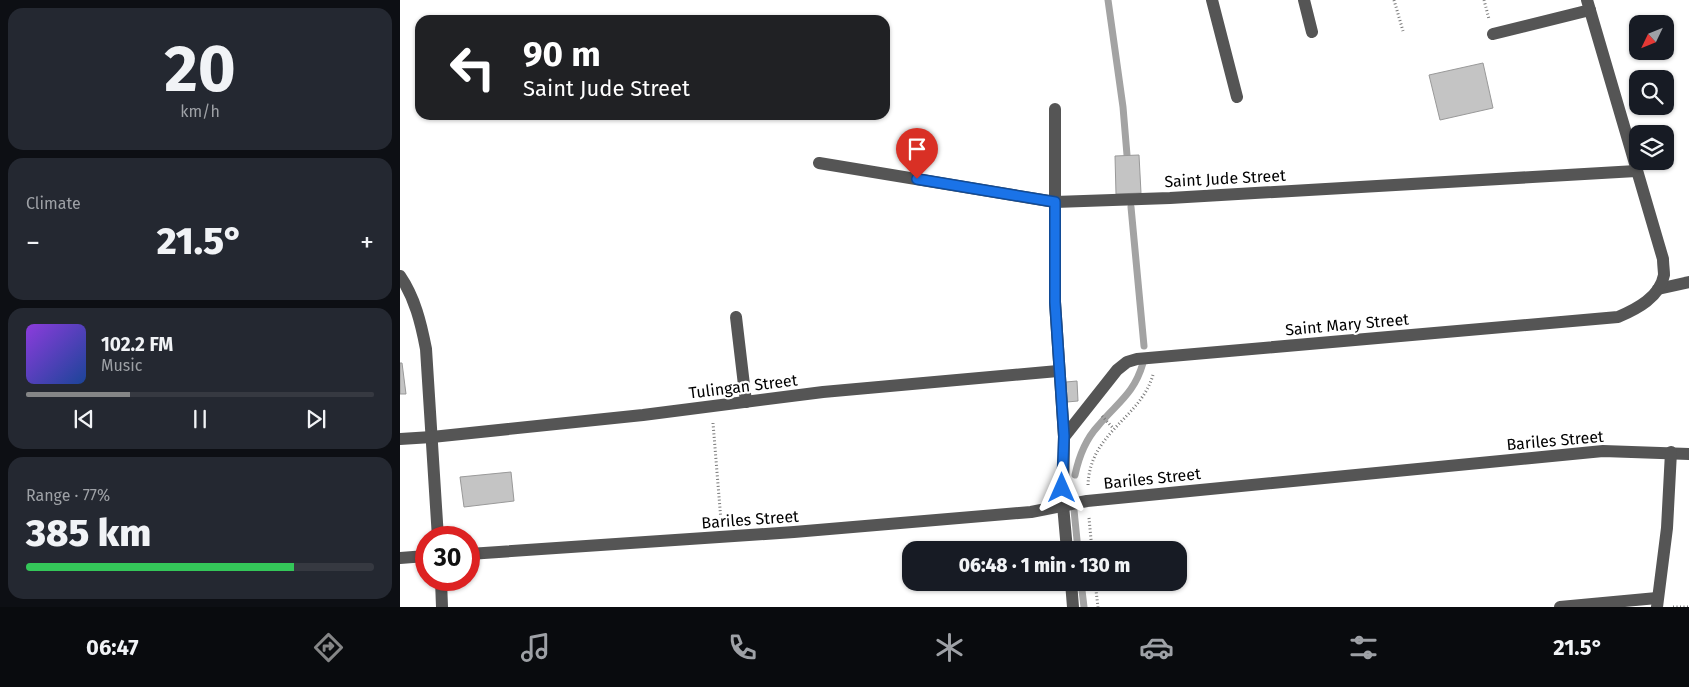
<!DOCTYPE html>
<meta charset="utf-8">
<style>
body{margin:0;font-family:"Fira Sans",sans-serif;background:#242831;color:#f1f3f6;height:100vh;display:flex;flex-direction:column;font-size:19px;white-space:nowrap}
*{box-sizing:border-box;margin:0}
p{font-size:16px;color:#9ea1a6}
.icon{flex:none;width:28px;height:28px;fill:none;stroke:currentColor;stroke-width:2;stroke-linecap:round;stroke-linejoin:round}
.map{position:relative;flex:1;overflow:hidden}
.drawer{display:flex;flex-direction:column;gap:8px;padding:8px;background:#0d0f14;width:400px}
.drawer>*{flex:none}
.hud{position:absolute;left:15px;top:15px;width:475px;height:105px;border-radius:15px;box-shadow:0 1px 4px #0004;background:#202124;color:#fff;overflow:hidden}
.needle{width:32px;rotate:227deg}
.buttons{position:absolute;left:1229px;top:15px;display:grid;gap:10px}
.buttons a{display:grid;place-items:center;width:45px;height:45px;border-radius:10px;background:#171b24;box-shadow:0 1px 4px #0004;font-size:25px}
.speed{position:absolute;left:15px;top:526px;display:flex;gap:10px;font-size:25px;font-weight:700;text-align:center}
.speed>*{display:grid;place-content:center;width:65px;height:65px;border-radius:50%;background:#171b24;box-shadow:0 1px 4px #0004;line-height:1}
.speed .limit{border:8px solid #d22;background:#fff;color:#111}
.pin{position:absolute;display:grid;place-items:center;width:42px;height:42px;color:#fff;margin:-51px -21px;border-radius:50% 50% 50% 0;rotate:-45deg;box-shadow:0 0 5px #0007}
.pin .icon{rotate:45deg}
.me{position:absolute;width:55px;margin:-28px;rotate:0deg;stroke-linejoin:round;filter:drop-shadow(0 0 4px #0008)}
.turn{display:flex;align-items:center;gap:18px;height:105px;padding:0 25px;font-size:22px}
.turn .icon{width:65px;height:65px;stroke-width:2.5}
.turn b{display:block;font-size:35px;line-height:42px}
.big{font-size:38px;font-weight:800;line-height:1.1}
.drawer .tile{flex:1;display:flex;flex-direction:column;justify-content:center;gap:8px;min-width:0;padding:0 18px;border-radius:15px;background:#242831}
.drawer .dial{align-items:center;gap:0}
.dial b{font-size:65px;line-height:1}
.song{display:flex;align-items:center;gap:15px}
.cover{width:60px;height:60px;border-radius:8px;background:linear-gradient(135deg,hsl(270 70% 55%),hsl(220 70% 35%))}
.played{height:5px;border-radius:2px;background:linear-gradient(90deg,#858687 30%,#363941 30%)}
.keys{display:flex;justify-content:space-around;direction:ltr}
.heat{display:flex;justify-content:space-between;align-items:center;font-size:28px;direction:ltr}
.charge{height:8px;border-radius:4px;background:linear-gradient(90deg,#34c759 77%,#363941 0)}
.trip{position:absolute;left:502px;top:541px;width:285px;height:50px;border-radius:15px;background:#171b24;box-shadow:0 1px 4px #0004;font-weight:800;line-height:50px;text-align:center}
.menu{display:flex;height:80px;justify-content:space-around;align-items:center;background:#090b0e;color:#9ea1a6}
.menu .icon{width:35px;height:35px}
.menu .selected{color:#858687}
.menu b{font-size:22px;color:#f1f3f6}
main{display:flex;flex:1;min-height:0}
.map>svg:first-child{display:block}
</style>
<main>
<section class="drawer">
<div class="tile dial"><b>20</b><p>km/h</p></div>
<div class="tile"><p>Climate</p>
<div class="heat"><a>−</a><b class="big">21.5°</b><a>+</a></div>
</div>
<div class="tile">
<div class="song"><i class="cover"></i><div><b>102.2 FM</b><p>Music</p></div></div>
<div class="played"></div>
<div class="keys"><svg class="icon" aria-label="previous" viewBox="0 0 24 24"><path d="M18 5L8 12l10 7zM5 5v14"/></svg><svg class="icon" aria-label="pause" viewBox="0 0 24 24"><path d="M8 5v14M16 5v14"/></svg><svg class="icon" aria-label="next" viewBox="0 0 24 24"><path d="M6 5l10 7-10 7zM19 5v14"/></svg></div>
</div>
<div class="tile"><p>Range · 77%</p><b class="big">385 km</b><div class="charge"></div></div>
</section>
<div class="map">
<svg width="1289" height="607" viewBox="0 0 1289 607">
<rect width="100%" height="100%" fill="#fff"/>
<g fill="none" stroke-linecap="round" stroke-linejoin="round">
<g stroke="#a3a3a3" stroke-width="7">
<polyline points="708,0 723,107 727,155"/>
<polyline points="731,207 744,346"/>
<path d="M675,475C679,456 685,440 698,426C718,402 734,394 743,363"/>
<polyline points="674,510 678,550"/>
<polyline points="681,582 684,607"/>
</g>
</g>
<g fill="#c4c4c4" stroke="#999">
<polygon points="1083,63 1093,108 1040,120 1029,75"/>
<polygon points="739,155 741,193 716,194 715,156"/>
<polygon points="0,363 2,363 6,394 0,394"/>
<polygon points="677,381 678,401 667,402 666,382"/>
<polygon points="111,472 114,501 64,507 60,477"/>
</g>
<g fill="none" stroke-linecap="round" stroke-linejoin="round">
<g stroke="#777" stroke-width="3" stroke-dasharray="1 2.5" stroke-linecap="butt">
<polyline points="994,0 1003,31"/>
<polyline points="1084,0 1089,19"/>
<polyline points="702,416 713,428"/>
<polyline points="313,423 321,521"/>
<path d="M688,485C690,432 740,419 753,375"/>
<polyline points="689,518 692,550"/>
<polyline points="695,582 698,607"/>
<polyline points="1273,607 1289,607"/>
</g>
<g stroke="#555" stroke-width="12">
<polyline points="812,0 837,97"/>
<polyline points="904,0 912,32"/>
<polyline points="1093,34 1190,10"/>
<polyline points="655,109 655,302 664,437 663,505 667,550"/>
<polyline points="419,163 655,202 770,198 1236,171"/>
<path d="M0,276C15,298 21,323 26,349L38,538"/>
<polyline points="1258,289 1289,282"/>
<polyline points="336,317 346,402"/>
<path d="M664,437L717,370L727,362L737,359L1218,317C1237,309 1260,297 1264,275C1264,271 1263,264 1263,259L1187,0"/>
<polyline points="0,439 32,437 243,415 423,392 658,371"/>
<polyline points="69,554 394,532 631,512 687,501 1203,451 1289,454"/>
<polyline points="0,558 26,556"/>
<polyline points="41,580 42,607"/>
<polyline points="671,582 673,607"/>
<polyline points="1160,607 1257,598"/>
<polyline points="1257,607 1267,528 1271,452"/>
</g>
</g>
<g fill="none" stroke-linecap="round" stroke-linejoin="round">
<g stroke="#114b97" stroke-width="12">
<polyline id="route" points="517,179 655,202 655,302 664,436 662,488"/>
</g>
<use href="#route" stroke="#1a73e8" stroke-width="9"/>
</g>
<g text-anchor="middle" stroke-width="4.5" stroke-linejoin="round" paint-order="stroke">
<g font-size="16" fill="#000" stroke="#fff">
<text transform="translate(825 178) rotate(-3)" y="6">Saint Jude Street</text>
<text transform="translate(947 324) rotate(-5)" y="6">Saint Mary Street</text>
<text transform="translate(343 386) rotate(-7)" y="6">Tulingan Street</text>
<text transform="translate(1155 440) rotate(-5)" y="6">Bariles Street</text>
<text transform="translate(752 478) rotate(-6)" y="6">Bariles Street</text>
<text transform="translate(350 519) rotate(-4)" y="6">Bariles Street</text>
</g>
</g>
</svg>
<div class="buttons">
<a><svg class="needle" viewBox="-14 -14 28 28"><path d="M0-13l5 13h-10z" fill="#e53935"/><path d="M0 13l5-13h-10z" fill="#9ea1a6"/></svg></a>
<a><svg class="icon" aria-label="search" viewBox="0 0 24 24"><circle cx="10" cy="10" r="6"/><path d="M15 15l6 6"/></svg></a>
<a><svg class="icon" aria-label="layers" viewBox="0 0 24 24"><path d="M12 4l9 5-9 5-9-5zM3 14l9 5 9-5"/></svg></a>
</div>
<div class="speed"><div class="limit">30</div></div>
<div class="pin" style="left:517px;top:179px;background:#d93025"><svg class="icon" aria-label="arrive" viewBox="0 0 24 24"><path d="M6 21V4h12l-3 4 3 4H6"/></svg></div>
<svg class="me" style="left:662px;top:488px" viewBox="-20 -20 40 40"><path d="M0-17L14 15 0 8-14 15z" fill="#1a73e8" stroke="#fff" stroke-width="4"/></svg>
<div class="trip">06:48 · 1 min · 130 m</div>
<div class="hud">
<div class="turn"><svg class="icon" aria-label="left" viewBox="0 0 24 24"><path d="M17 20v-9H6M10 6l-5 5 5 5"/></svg><div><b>90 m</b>Saint Jude Street</div></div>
</div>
</div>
</main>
<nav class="menu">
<b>06:47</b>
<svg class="icon selected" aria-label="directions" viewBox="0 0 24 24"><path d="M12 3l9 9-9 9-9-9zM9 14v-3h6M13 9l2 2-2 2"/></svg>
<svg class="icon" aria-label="music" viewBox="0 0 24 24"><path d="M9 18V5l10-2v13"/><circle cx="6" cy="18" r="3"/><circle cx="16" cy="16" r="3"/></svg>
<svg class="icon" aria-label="phone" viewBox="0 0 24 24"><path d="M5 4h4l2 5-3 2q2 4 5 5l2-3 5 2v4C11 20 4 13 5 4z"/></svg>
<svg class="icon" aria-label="climate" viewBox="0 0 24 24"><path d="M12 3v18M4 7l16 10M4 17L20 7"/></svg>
<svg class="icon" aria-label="car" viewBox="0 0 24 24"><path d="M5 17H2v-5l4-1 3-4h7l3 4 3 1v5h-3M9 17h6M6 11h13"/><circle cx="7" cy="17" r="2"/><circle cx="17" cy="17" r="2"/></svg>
<svg class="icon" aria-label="filters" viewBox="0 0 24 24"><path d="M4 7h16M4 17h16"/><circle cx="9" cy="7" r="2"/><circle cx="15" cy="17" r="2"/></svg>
<b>21.5°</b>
</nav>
